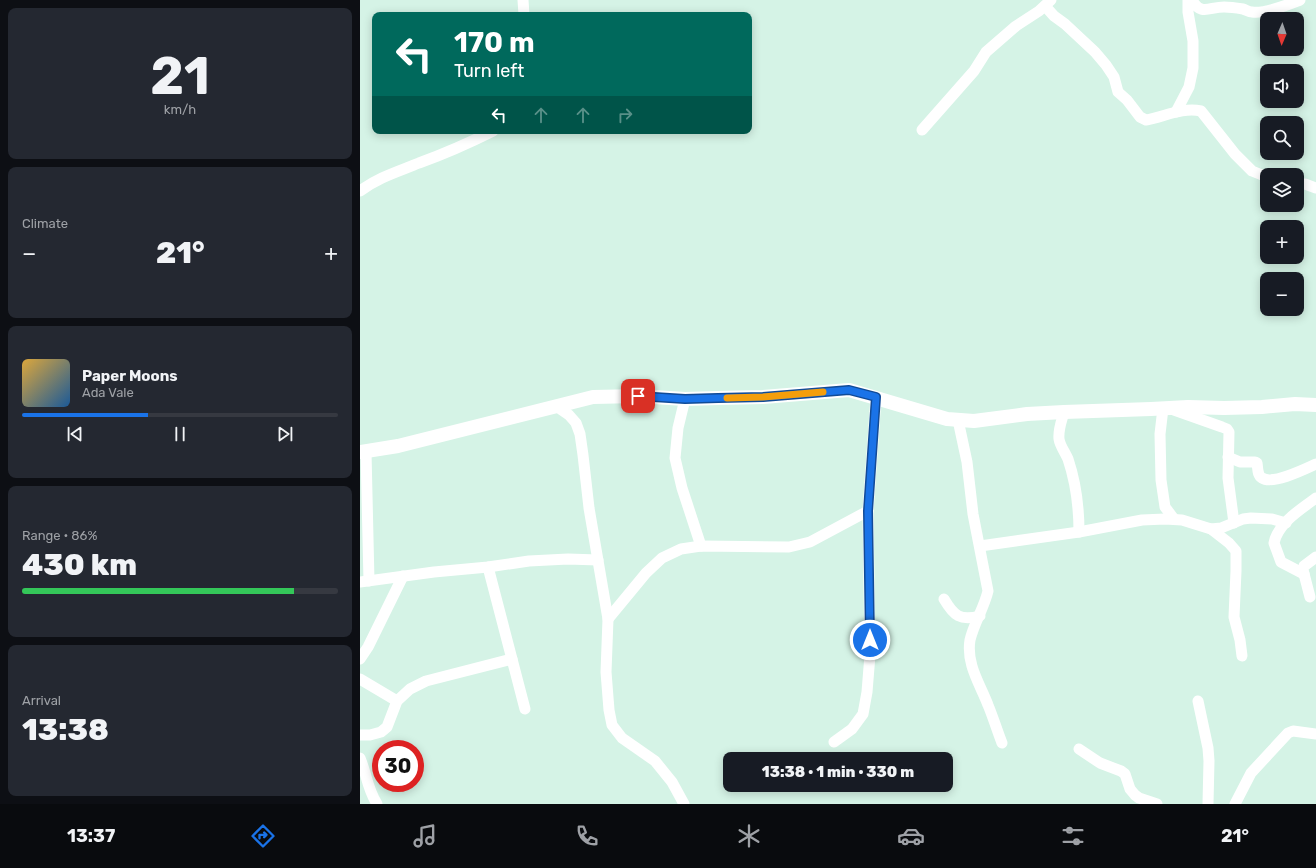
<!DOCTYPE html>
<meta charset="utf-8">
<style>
body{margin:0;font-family:Rubik,sans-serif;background:#242831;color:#f1f3f6;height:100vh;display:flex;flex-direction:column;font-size:15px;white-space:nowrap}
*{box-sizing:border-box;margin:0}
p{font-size:13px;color:#9ea1a6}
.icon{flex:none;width:22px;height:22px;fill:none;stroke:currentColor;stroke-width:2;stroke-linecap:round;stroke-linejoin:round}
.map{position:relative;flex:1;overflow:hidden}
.drawer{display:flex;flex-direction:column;gap:8px;padding:8px;background:#0d0f14;width:360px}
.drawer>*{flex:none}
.banner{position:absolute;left:12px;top:12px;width:380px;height:122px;border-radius:8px;box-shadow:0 2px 10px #0003;background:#00695c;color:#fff;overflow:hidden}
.needle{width:26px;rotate:182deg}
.controls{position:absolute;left:900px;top:12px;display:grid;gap:8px}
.controls a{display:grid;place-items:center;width:44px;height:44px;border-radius:8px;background:#171b24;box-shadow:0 2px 10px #0003;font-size:20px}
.speed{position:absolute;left:12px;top:740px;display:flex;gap:8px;font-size:20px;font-weight:700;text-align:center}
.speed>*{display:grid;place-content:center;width:52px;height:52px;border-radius:50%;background:#171b24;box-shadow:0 2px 10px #0003;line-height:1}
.speed .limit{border:6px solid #d22;background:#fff;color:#111}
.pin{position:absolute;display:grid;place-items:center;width:34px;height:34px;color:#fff;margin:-17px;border-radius:8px;box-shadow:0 2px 6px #0006}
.me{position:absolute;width:44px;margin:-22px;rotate:0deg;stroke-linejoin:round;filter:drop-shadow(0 0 3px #0008)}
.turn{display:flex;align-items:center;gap:14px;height:84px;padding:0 16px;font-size:18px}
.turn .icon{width:52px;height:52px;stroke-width:2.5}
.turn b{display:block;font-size:28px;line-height:34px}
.lanes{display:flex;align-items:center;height:38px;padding:0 16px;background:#0003;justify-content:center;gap:20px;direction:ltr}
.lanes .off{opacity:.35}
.big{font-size:30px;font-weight:800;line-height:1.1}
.drawer .tile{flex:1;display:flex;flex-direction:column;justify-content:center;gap:6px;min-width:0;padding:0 14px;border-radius:8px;background:#242831}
.drawer .dial{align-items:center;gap:0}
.dial b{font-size:52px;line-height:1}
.song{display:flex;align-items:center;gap:12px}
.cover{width:48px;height:48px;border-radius:6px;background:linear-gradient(135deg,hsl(40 70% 55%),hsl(210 70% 35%))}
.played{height:4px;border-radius:2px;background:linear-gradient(90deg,#1a73e8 40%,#363941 40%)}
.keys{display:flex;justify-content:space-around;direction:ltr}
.heat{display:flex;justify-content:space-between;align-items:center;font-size:22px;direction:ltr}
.charge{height:6px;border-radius:3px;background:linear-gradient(90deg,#34c759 86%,#363941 0)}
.trip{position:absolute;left:363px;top:752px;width:230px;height:40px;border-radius:8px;background:#171b24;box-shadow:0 2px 10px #0003;font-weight:800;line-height:40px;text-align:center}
.tabs{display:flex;height:64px;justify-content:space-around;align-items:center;background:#090b0e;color:#9ea1a6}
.tabs .icon{width:28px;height:28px}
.tabs .selected{color:#1a73e8}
.tabs b{font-size:18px;color:#f1f3f6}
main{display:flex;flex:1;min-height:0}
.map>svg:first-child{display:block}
</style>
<main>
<section class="drawer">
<div class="tile dial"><b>21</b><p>km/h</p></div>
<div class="tile"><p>Climate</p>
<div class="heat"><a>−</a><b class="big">21°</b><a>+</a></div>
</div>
<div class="tile">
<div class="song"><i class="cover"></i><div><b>Paper Moons</b><p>Ada Vale</p></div></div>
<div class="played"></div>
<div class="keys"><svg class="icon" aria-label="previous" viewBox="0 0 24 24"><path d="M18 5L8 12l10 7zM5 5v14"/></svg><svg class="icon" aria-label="pause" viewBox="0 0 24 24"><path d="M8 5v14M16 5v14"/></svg><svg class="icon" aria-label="next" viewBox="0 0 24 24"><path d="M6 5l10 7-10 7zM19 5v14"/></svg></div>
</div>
<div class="tile"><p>Range · 86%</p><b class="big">430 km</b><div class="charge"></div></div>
<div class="tile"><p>Arrival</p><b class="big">13:38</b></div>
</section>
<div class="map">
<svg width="956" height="804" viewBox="0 0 956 804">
<rect width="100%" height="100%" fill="#d5f3e6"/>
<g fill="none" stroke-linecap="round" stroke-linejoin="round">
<g stroke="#fff" stroke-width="11">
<polyline points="163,0 164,15"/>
<path d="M832,0C841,16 849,7 864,7C870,7 877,8 883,9C886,10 889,12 892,12C905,14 927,5 940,0"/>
<path d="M685,6L694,16L705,24L735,52L746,65L754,77L758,92L767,100L780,117L786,120C804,117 822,107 841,111L875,154L892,171L907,177"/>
<polyline points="816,112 829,87 833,68 833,41 828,12 828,0"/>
<polyline points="562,130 614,71 626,52 656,26 679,11 691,0"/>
<polyline points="937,184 945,184 956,188"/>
<path d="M0,191C19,177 37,172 59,163C84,154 109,143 133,131"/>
<polyline points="325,399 318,428 315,458 322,488 341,546"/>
<polyline points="196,406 209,415 216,423 220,434 223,455 229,508 248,619 246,672 249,710 252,725 262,738 295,761 312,782 324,804"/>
<polyline points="803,408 800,434 801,480 805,507 814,519"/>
<polyline points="814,410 862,427 867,429 869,432 868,478 874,523"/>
<path d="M704,412C702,420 698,429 699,439C700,446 705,452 708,459C716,483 719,507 719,532"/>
<path d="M598,420L607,462L613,514L628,591C624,608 614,623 610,640C606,664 620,684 628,705C633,717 637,730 642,743"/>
<polyline points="6,452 9,581"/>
<path d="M868,457L880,462H895L897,463C898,468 897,475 902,478C913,485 945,469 956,464"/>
<polyline points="851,529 869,543 876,551 876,571 874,617 880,640 882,656"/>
<polyline points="620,546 719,532 782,520 805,519 822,520 851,529 861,528 883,519 891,518 912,519 926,523"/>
<polyline points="128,567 165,709"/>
<path d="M944,574L921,562L914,543C918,523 941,509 956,498"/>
<polyline points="0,582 74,572 128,567 169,561 208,559 238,560"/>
<polyline points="950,597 943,570 944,566 956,557"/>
<path d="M584,599C594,616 600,621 620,616"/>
<polyline points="248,619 286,573 302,558 321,549 341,546 429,547 450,542 508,511"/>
<polyline points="0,659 8,647 43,576"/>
<polyline points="0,679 37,701"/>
<polyline points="838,701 848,748 849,761 848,804"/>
<polyline points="0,735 10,735 21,732 27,727 37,701 50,689 66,681 152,659"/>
<polyline points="474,742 492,729 503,714 507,692 510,655 508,511 516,397"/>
<polyline points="719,749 740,763 761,771 765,774 770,789 775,795 779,798 797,804"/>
<path d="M0,758C7,775 7,788 17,804"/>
<polyline points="875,804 891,773 928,733 933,731 956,734"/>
</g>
<polyline stroke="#fff" stroke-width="14" points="0,452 38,446 233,397 278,396 325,399 358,398 403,397 489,390 587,419 614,421 667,414 704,412 791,409 828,407 864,408 902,407 935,404 956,405"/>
</g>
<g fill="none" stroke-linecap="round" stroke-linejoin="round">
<g stroke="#114b97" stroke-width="10">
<polyline id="route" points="278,396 325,399 358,398 403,397 489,390 516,397 508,511 510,640"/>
</g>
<use href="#route" stroke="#1a73e8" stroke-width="7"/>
<polyline stroke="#f59e0b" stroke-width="7" points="367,398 403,397 463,392"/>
</g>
</svg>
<div class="controls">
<a><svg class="needle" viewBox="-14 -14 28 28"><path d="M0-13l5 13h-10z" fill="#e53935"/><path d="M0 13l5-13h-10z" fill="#9ea1a6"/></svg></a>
<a><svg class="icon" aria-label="sound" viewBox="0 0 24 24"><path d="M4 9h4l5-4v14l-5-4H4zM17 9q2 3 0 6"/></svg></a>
<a><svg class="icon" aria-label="search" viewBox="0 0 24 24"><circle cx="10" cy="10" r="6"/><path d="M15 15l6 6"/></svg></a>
<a><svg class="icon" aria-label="layers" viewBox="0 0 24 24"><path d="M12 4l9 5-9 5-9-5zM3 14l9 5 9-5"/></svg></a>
<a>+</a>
<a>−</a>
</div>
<div class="speed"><div class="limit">30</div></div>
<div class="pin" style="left:278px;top:396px;background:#d93025"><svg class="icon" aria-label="arrive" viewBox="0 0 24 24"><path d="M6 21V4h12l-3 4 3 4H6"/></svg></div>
<svg class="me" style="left:510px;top:640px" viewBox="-20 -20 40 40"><circle r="17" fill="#1a73e8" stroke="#fff" stroke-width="3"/><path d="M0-11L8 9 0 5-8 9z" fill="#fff"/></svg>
<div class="trip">13:38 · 1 min · 330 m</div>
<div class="banner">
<div class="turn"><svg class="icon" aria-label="left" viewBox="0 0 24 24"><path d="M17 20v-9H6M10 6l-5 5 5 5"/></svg><div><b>170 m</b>Turn left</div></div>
<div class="lanes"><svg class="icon" aria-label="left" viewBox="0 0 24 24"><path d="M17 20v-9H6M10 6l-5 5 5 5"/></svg><svg class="icon off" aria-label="ahead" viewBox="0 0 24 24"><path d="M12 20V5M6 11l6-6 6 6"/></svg><svg class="icon off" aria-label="ahead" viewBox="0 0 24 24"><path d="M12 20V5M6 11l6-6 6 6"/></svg><svg class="icon off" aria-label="right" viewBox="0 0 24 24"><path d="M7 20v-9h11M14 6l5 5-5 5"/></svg></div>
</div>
</div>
</main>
<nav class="tabs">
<b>13:37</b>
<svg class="icon selected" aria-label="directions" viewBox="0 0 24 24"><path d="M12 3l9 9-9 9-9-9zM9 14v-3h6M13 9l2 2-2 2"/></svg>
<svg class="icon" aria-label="music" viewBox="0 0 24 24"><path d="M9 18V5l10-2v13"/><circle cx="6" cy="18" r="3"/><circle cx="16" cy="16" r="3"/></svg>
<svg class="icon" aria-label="phone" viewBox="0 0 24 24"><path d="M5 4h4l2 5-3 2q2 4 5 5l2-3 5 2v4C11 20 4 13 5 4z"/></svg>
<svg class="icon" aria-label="climate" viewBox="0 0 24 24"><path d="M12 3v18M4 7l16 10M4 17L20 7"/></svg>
<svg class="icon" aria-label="car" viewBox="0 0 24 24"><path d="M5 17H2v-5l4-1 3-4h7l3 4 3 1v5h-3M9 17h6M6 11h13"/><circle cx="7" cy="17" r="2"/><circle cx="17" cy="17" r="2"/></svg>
<svg class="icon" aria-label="filters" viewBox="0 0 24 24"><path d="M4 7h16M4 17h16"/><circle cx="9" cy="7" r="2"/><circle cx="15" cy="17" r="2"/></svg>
<b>21°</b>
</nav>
